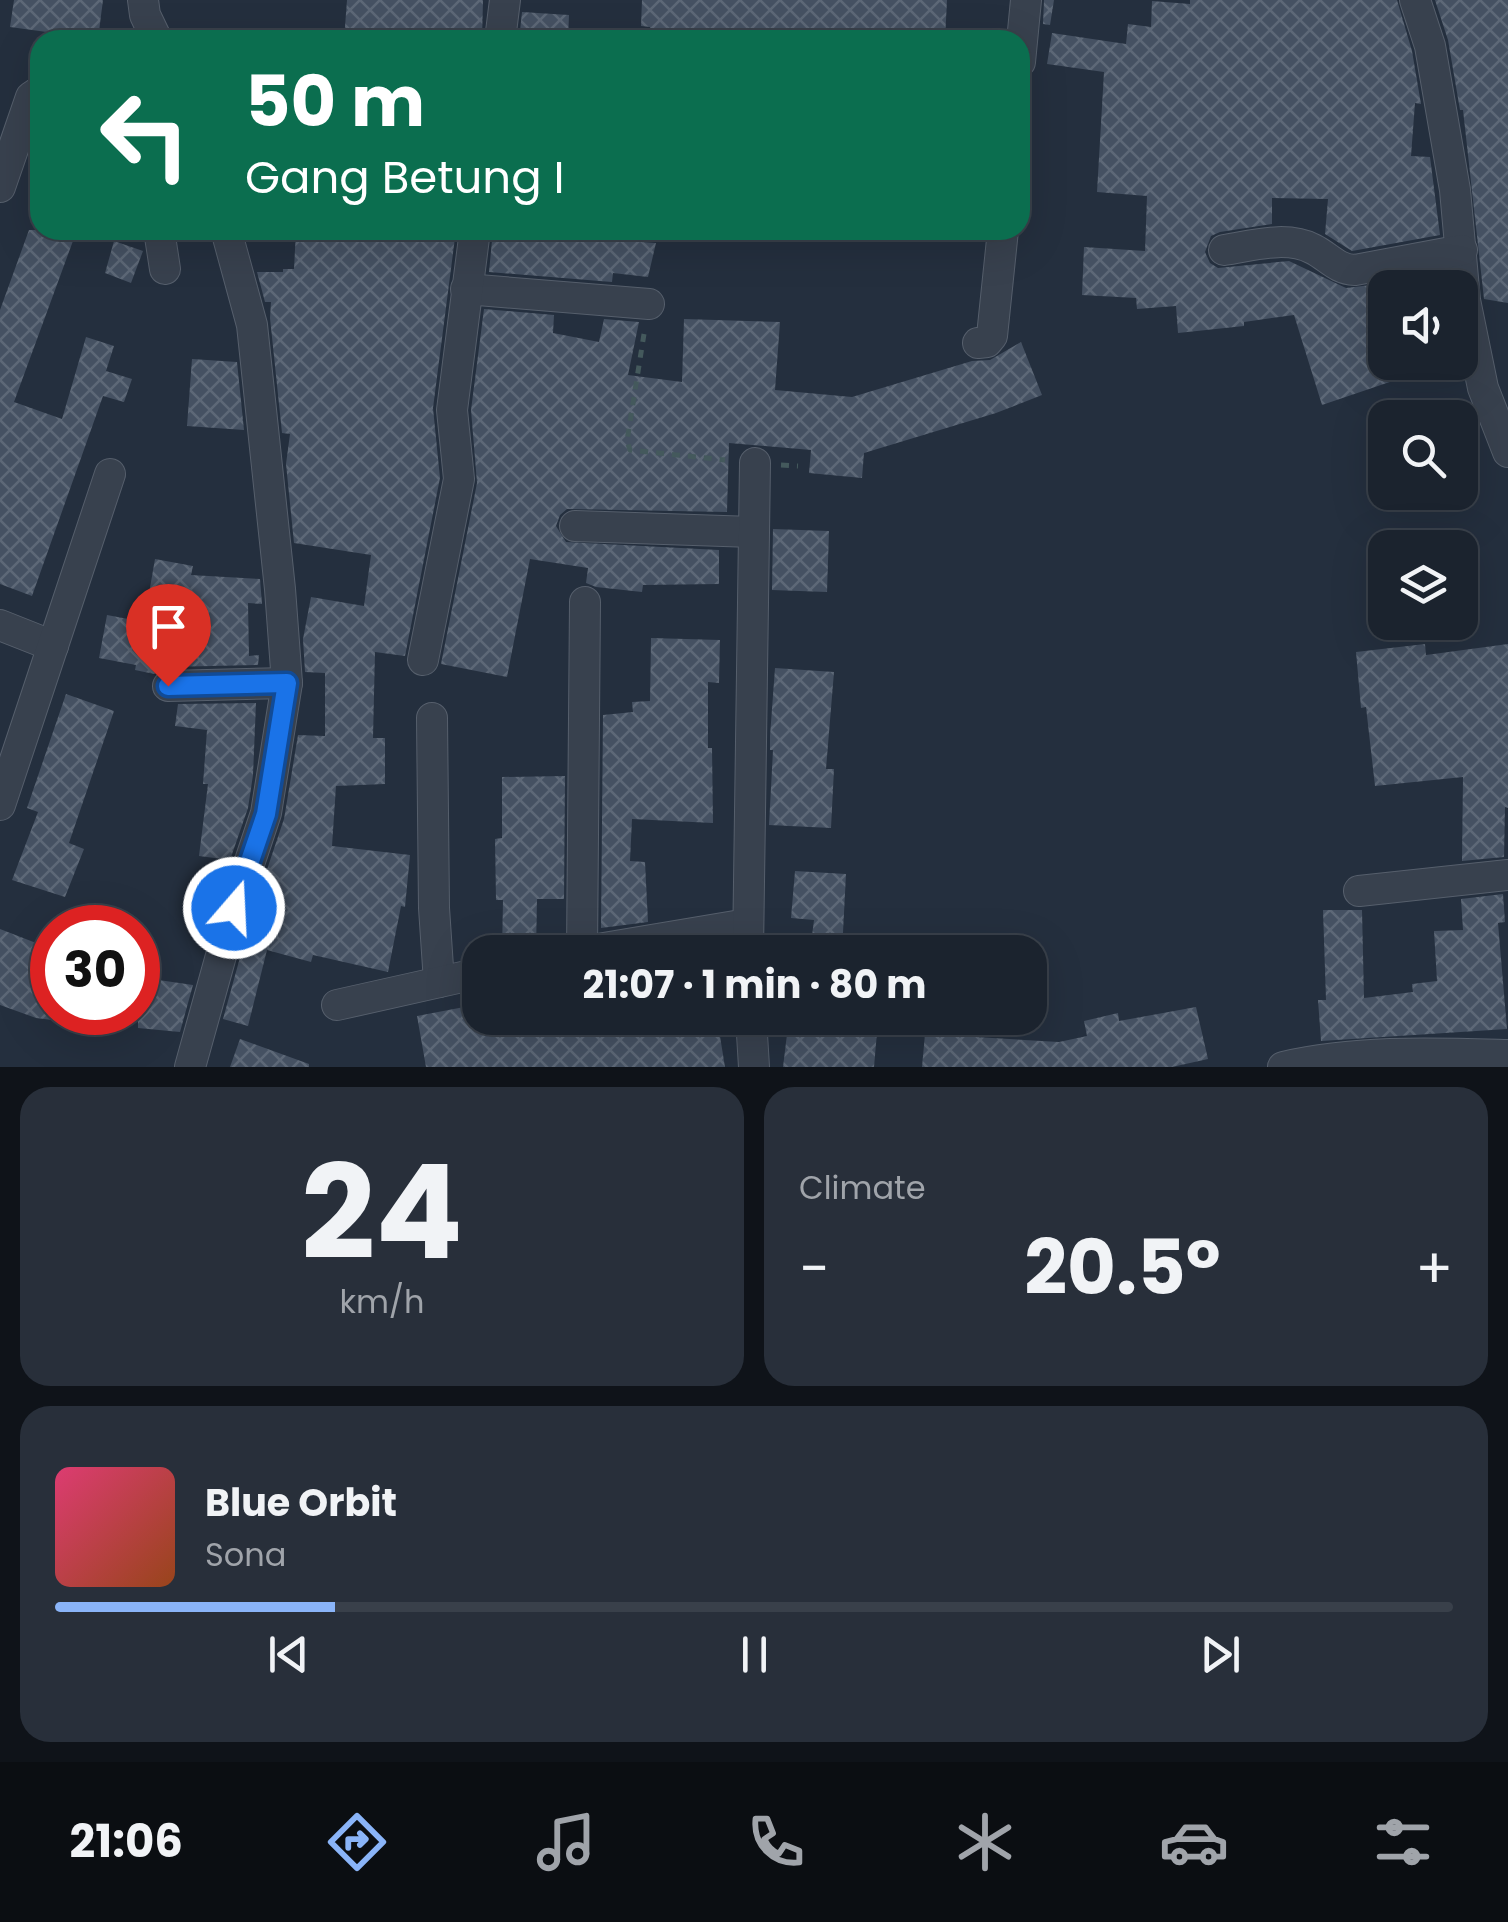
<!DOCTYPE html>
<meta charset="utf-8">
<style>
body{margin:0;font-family:Poppins,sans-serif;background:#282f3a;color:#f1f3f6;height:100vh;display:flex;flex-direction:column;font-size:38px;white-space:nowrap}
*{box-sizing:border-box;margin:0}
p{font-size:32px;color:#a0a4aa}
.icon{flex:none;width:55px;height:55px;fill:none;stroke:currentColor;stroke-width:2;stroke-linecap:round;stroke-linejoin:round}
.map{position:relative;height:1067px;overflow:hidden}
.side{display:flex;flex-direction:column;gap:20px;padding:20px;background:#0f1319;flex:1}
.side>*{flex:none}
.guide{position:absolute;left:30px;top:30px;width:1000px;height:210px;border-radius:30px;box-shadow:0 10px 40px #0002,0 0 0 2px #39404a;background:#0b6e4f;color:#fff;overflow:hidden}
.buttons{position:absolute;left:1368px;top:270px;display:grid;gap:20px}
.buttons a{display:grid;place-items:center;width:110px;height:110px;border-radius:20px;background:#1b232e;box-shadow:0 10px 40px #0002,0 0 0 2px #39404a;font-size:50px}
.speed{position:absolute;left:30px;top:905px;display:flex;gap:20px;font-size:50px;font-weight:700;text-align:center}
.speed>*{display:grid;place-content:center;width:130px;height:130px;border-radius:50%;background:#1b232e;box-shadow:0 10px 40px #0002,0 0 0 2px #39404a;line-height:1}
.speed .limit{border:15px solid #d22;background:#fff;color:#111}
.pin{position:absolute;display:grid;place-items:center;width:85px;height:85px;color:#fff;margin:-102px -42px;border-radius:50% 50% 50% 0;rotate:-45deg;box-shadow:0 0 10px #0007}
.pin .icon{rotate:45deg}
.me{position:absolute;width:110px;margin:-55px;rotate:19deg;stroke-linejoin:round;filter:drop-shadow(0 0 8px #0008)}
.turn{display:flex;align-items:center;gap:35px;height:210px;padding:0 50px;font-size:45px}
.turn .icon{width:130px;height:130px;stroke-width:2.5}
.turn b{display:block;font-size:70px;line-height:85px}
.big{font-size:75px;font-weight:700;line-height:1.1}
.side .tile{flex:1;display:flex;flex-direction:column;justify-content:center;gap:15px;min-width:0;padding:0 35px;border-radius:30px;background:#282f3a}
.side .dial{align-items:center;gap:0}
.dial b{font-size:130px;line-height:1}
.song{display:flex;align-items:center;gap:30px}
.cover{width:120px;height:120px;border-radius:15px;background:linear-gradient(135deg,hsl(340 70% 55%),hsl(20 70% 35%))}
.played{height:10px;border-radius:5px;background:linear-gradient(90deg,#8ab4f8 20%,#39404a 20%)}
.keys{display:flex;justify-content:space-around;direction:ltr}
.heat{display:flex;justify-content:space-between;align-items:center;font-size:55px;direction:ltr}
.side .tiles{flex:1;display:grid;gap:20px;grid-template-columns:1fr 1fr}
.tile:last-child{grid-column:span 2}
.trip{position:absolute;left:462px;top:935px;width:585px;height:100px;border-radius:30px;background:#1b232e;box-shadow:0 10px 40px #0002,0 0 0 2px #39404a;font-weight:700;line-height:100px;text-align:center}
.menu{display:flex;height:160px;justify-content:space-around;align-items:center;background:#0b0e12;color:#a0a4aa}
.menu .icon{width:70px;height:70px}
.menu .on{color:#8ab4f8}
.menu b{font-size:45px;color:#f1f3f6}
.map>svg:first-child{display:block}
</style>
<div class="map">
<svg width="1508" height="1067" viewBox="0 0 1508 1067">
<defs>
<pattern id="building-cross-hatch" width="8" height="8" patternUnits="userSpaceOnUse" patternTransform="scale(2.5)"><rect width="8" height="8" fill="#455162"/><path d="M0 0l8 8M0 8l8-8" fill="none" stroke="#5d6877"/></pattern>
</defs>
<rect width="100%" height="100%" fill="#242f3e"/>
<g fill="url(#building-cross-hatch)">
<polygon points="14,0 103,0 98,39 10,27"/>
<polygon points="347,0 483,0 482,40 344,40"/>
<polygon points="642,0 947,0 945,40 649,40 650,27 641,26"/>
<polygon points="1044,0 1054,0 1050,25 1043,24"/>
<polygon points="1190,0 1397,0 1412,51 1421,104 1415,103 1411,156 1430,157 1440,235 1352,251 1325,234 1328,199 1272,198 1272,224 1220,232 1211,236 1205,252 1210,263 1218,268 1289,261 1346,288 1396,282 1397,288 1385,288 1385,362 1430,362 1431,368 1322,405 1294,315 1244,322 1244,326 1178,333 1176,306 1137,309 1136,298 1082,295 1084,247 1145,251 1147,196 1097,192 1104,72 1047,64 1052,33 1126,44 1128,24 1151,27 1152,1 1190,4"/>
<polygon points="1435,0 1508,0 1508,303 1484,299 1463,110 1460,110 1448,40"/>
<polygon points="522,12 569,15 568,40 519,40"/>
<polygon points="29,230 77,230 14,402 62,419 86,337 114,346 106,371 132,379 124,402 103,396 32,596 0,584 0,310"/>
<polygon points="296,230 456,230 433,408 440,478 405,656 375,652 373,738 385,738 385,784 336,786 332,846 410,855 405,907 401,906 388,972 313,955 311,962 267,950 248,1026 223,1019 252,914 284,819 298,735 325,736 325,673 305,672 303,639 311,597 364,606 371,555 294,543 286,464 290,434 282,433 270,318 271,302 265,302 257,272 283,272 283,269 294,269"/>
<polygon points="493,230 643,230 641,242 656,243 648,277 613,273 612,282 489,272"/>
<polygon points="114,241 143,251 131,283 105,273"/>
<polygon points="484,309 554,315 553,333 599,342 604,319 639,322 628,375 682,382 684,319 780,322 775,390 852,397 972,361 990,360 1021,342 1042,395 996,413 864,453 862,478 809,473 811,450 729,443 727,512 567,509 560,515 556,526 566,542 719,550 719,584 643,585 642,592 596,587 586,583 588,568 530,559 507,677 441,664 477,483 471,410"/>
<polygon points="192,359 237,362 244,430 187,426"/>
<polygon points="773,529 829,531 827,592 772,590"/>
<polygon points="155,559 193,566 191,575 260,579 262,604 248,603 249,656 259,655 258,665 168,667 154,674 135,670 136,665 99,658 107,615 144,622"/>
<polygon points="651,638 720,640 719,683 708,682 708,748 712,748 713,823 632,819 630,861 645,862 648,922 601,928 603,715 633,712 632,702 650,701"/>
<polygon points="1425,644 1426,655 1508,644 1508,808 1505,807 1504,857 1462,861 1463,777 1375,786 1366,707 1361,708 1356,652"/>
<polygon points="775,668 834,672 826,769 834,769 831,828 769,825 773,750 770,750 770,736"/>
<polygon points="66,694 114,711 69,843 84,849 65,897 12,880 38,812 27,808"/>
<polygon points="256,703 253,775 248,808 230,860 199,856 208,784 203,784 207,730 175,726 178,704"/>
<polygon points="565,776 564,899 537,899 536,952 502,952 503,900 496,900 495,839 502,838 502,777"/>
<polygon points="795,871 846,874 842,952 810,952 814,920 791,918"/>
<polygon points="1503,894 1505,922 1498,923 1507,1029 1321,1041 1318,1000 1326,1000 1323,910 1362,910 1364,998 1413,992 1412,984 1437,981 1434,931 1463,930 1461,899"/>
<polygon points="0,929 49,948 34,989 52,996 52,1020 36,1018 0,1005"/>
<polygon points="138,977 193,985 180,1032 138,1028 138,995 149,997 138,993"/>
<polygon points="480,1004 480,1018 717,1018 725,1067 426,1067 417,1016"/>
<polygon points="1196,1007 1208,1059 1172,1067 922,1067 925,1034 1059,1042 1087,1036 1084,1021 1118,1013 1119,1021"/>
<polygon points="789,1018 878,1021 874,1067 783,1067"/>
<polygon points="240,1039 309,1064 309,1067 230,1067"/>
</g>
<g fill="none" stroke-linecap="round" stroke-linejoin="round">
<g stroke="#565f6c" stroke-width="32">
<g id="minor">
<polyline points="143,0 145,15 157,40"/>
<polyline points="1415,0 1430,46 1455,190 1465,300 1483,388 1508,452"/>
<polyline points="500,40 505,0"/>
<polyline points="1020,62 1026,0"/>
<polyline points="0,187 31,97 40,91"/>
<polyline points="159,230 165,269"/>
<path d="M1224,250C1252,246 1286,235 1313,249C1329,257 1336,269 1355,270L1462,250"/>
<polyline points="466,289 649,304"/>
<polyline points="978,343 987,342 992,336 1003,230"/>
<polyline points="575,526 753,532"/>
<polyline points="0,625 53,646"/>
<polyline points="423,660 459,479 452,410 475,230"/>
<polyline points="168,686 287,683"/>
<polyline points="432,718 434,908 439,982"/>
<polyline points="0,805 110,474"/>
<polyline points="1359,891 1508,875"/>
<polyline points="580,952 747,924"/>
<polyline points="582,952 585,602"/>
<polyline points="748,952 755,463"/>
<polyline points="337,1005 480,973"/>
<polyline points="751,1018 754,1067"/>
<polyline points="190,1067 234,909 266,813 287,683 280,589 252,325 226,230"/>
<path d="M1283,1067C1357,1050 1433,1053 1508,1055"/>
</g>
</g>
<g stroke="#44595c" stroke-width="5" stroke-dasharray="8 8" stroke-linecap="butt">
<polyline points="644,334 627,441 630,450 725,460"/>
<polyline points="781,465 798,466"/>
</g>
<use href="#minor" stroke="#38414e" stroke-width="30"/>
</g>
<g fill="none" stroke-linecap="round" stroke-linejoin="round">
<g stroke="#114b97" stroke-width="25">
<polyline id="route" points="168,686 287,683 266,814 234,908"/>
</g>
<use href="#route" stroke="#1a73e8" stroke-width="18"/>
</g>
</svg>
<div class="buttons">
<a><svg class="icon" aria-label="sound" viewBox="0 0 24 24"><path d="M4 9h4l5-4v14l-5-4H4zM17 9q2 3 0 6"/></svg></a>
<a><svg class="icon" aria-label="search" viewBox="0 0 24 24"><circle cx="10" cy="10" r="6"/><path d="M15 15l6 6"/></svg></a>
<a><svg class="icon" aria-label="layers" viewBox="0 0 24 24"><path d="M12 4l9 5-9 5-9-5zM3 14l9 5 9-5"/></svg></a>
</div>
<div class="speed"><div class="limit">30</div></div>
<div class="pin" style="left:168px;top:686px;background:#d93025"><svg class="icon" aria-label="arrive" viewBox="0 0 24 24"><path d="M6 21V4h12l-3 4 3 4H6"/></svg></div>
<svg class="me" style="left:234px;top:908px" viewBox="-20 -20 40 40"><circle r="17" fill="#1a73e8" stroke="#fff" stroke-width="3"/><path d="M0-11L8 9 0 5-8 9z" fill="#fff"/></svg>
<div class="trip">21:07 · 1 min · 80 m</div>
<div class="guide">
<div class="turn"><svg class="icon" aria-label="left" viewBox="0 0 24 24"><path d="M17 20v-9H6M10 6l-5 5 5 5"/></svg><div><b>50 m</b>Gang Betung I</div></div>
</div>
</div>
<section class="side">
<div class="tiles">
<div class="tile dial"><b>24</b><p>km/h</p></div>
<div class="tile"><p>Climate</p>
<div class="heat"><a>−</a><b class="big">20.5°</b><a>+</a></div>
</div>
<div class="tile">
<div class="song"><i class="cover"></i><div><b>Blue Orbit</b><p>Sona</p></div></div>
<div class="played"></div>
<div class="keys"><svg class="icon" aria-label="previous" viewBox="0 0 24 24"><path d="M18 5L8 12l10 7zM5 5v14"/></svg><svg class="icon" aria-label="pause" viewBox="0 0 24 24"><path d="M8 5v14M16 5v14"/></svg><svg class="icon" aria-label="next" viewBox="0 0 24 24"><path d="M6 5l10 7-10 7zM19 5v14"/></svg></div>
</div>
</div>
</section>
<nav class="menu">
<b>21:06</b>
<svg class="icon on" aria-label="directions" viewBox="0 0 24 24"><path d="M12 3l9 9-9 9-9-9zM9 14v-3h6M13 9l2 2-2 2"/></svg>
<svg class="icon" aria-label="music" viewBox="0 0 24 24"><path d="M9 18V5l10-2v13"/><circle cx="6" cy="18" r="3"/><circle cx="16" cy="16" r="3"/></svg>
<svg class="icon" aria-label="phone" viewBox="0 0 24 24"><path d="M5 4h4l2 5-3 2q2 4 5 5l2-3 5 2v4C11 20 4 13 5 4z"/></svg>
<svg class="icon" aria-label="climate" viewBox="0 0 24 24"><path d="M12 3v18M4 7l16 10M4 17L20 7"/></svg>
<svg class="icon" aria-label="car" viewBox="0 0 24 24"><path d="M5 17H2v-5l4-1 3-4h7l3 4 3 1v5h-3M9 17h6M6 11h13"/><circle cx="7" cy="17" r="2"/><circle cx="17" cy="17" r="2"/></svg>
<svg class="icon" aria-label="filters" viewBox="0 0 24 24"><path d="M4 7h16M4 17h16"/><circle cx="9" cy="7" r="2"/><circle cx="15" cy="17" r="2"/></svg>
</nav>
